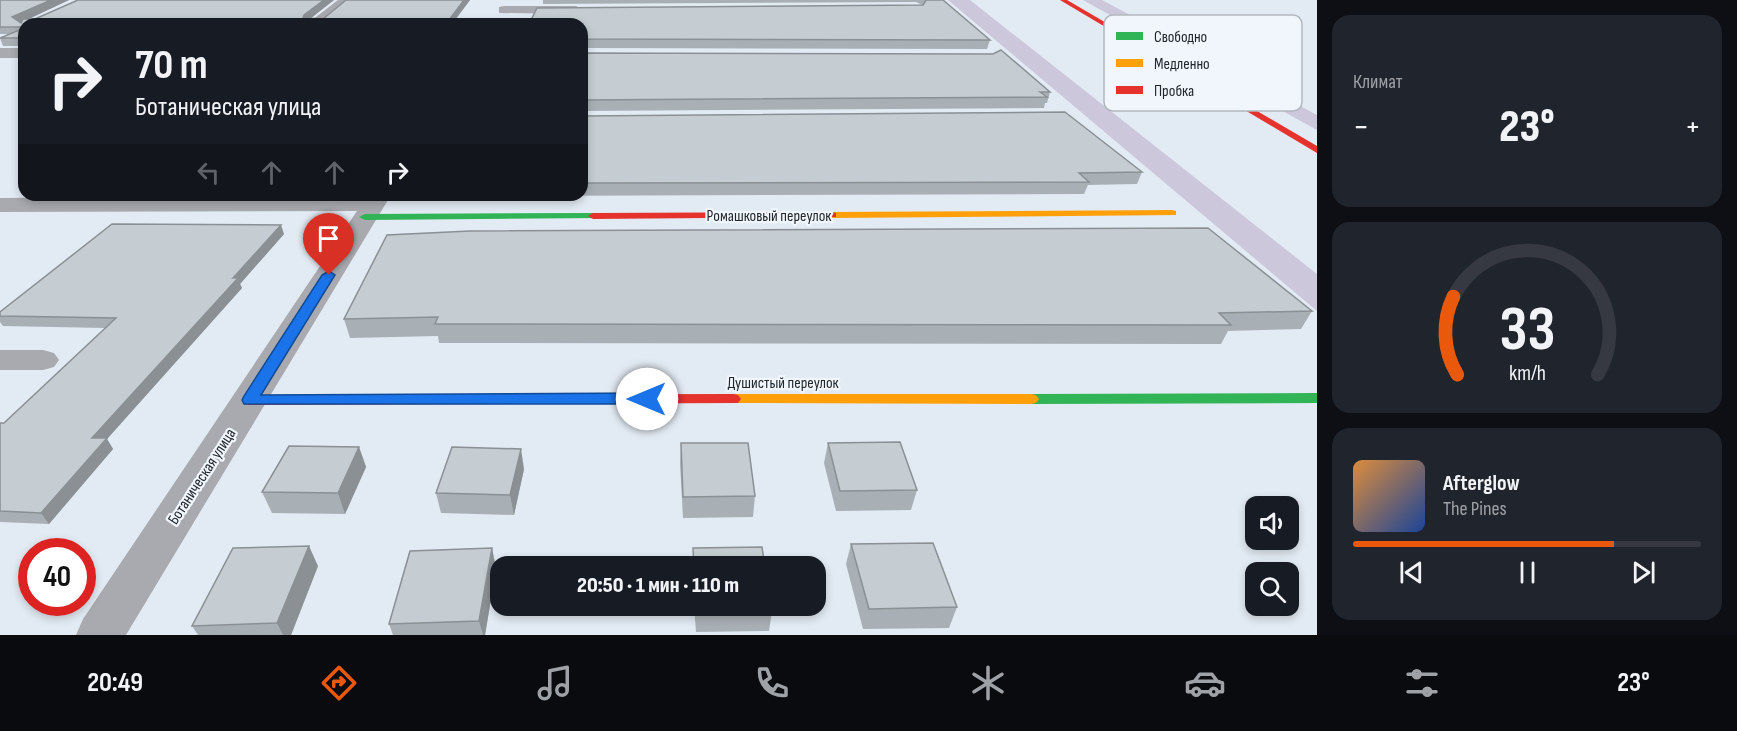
<!DOCTYPE html>
<html lang="ru">
<meta charset="utf-8">
<style>
body{margin:0;font-family:"Sofia Sans Condensed",sans-serif;background:#20242c;color:#f1f3f6;height:100vh;display:flex;flex-direction:column;font-size:22px;white-space:nowrap}
*{box-sizing:border-box;margin:0}
p{font-size:20px;color:#9ea1a6}
.icon{flex:none;width:33px;height:33px;fill:none;stroke:currentColor;stroke-width:2;stroke-linecap:round;stroke-linejoin:round}
.map{position:relative;flex:1;overflow:hidden}
.panel{display:flex;flex-direction:column;gap:15px;padding:15px;background:#0d0f14;width:420px}
.panel>*{flex:none}
.banner{position:absolute;left:18px;top:18px;width:570px;height:183px;border-radius:18px;box-shadow:0 3px 9px #0003;background:#171b24;color:#f1f3f6;overflow:hidden}
.controls{position:absolute;left:1245px;top:496px;display:grid;gap:12px}
.controls a{display:grid;place-items:center;width:54px;height:54px;border-radius:12px;background:#171b24;box-shadow:0 3px 9px #0003;font-size:30px}
.speed{position:absolute;left:18px;top:538px;display:flex;gap:12px;font-size:30px;font-weight:700;text-align:center}
.speed>*{display:grid;place-content:center;width:78px;height:78px;border-radius:50%;background:#171b24;box-shadow:0 3px 9px #0003;line-height:1}
.speed .limit{border:9px solid #d22;background:#fff;color:#111}
.pin{position:absolute;display:grid;place-items:center;width:51px;height:51px;color:#fff;margin:-62px -26px;border-radius:50% 50% 50% 0;rotate:-45deg;box-shadow:0 0 6px #0007}
.pin .icon{rotate:45deg}
.me{position:absolute;width:66px;margin:-33px;rotate:270deg;stroke-linejoin:round;filter:drop-shadow(0 0 4px #0008)}
.turn{display:flex;align-items:center;gap:21px;height:126px;padding:0 18px;font-size:27px}
.turn .icon{width:78px;height:78px;stroke-width:2.5}
.turn b{display:block;font-size:42px;line-height:51px}
.lanes{display:flex;align-items:center;height:57px;padding:0 18px;background:#0003;justify-content:center;gap:30px;direction:ltr}
.lanes .off{opacity:.35}
.big{font-size:45px;font-weight:800;line-height:1.1}
.panel .tile{flex:1;display:flex;flex-direction:column;justify-content:center;gap:9px;min-width:0;padding:0 21px;border-radius:18px;background:#20242c}
.panel .dial{align-items:center;gap:0}
.dial svg{height:156px;overflow:visible;fill:none;stroke:#363941;stroke-width:7;stroke-linecap:round;text-anchor:middle}
.dial text{fill:#f1f3f6;stroke:none}
.song{display:flex;align-items:center;gap:18px}
.cover{width:72px;height:72px;border-radius:9px;background:linear-gradient(135deg,hsl(30 70% 55%),hsl(220 70% 35%))}
.played{height:6px;border-radius:3px;background:linear-gradient(90deg,#ea580c 75%,#363941 75%)}
.keys{display:flex;justify-content:space-around;direction:ltr}
.heat{display:flex;justify-content:space-between;align-items:center;font-size:33px;direction:ltr}
.trip{position:absolute;left:490px;top:556px;width:336px;height:60px;border-radius:18px;background:#171b24;box-shadow:0 3px 9px #0003;font-weight:800;line-height:60px;text-align:center}
.menu{display:flex;height:96px;justify-content:space-around;align-items:center;background:#090b0e;color:#9ea1a6}
.menu .icon{width:42px;height:42px}
.menu .current{color:#ea580c}
.menu b{font-size:27px;color:#f1f3f6}
main{display:flex;flex:1;min-height:0}
.map>svg:first-child{display:block}
</style>
<main>
<div class="map">
<svg width="1317" height="635" viewBox="0 0 1317 635">
<rect width="100%" height="100%" fill="#e2eaf3"/>
<g fill="#cdc7db">
<polygon points="948,0 970,0 1317,274 1317,311"/>
<polygon points="1083,0 1102,0 1317,115 1317,130"/>
</g>
<g fill="none" stroke-linecap="round" stroke-linejoin="round">
<g fill="#a8aaaf" fill-rule="evenodd">
<polygon points="338,0 352,0 323,24 307,24"/>
<polygon points="504,6 576,6 583,10 576,14 499,13 499,7"/>
<rect x="0" y="48" width="24" height="10"/>
<polygon points="367,195 391,195 126,635 76,635 83,619 357,211 0,212 0,198"/>
<polygon points="0,350 43,350 54,353 59,360 54,367 43,370 0,370"/>
</g>
<g fill="#30b455" fill-rule="evenodd">
<polygon points="593,213 597,214 597,218 365,220 359,217 365,214"/>
<polygon points="1317,393 1317,403 1031,404 1026,403 1023,399 1026,395 1031,394"/>
</g>
<g fill="#ff9f0a" fill-rule="evenodd">
<polygon points="1172,210 1176,211 1176,215 832,218 827,215 832,212"/>
<polygon points="733,394 1031,394 1036,395 1039,399 1036,403 1031,404 728,403 725,399 728,395"/>
</g>
<g fill="#e5322d" fill-rule="evenodd">
<polygon points="1060,0 1067,0 1317,146 1317,153"/>
<polygon points="832,212 836,213 836,217 593,219 588,216 593,213"/>
<polygon points="733,394 738,395 741,399 738,403 250,405 245,404 242,400 245,396 250,395"/>
</g>
</g>
<g fill="#a9b0b5">
<polygon points="0,0 69,0 28,19 334,0 311,18 323,19 346,0 470,0 452,24 24,24 24,46 3,46 0,38 8,34 0,34"/>
<polygon points="543,0 943,0 990,40 987,49 582,48 582,24 922,5 916,2 543,4"/>
<polygon points="582,53 1050,92 1047,103 1045,103 1044,108 582,111"/>
<polygon points="582,116 1142,172 1137,184 1088,185 1084,194 495,196 582,195"/>
<polygon points="284,234 240,284 242,288 107,439 113,449 49,524 0,522 0,423 4,423 105,328 3,326 0,322 0,312"/>
<polygon points="387,235 1312,311 1301,329 1228,331 1221,344 439,343 438,336 350,338 344,319"/>
<polygon points="681,443 755,496 753,517 683,518 680,463"/>
<polygon points="828,443 917,490 911,510 836,511 824,463"/>
<polygon points="359,447 366,467 345,514 272,513 262,492"/>
<polygon points="524,469 514,515 441,513 436,493"/>
<polygon points="851,544 957,607 949,628 863,629 846,564"/>
<polygon points="492,548 496,569 485,635 393,635 389,624"/>
<polygon points="318,566 291,635 198,635 192,626"/>
<polygon points="694,606 772,606 772,611 769,631 696,632"/>
</g>
<g fill="#8a9094">
<polygon points="51,0 69,0 16,25 12,17"/>
<polygon points="324,0 334,0 306,22 303,18 304,15"/>
<polygon points="464,0 470,0 452,24 446,24"/>
<polygon points="281,225 284,234 240,284 242,288 107,439 113,449 49,524 41,513 92,438 233,278"/>
<polygon points="359,447 366,467 345,514 338,493"/>
<polygon points="521,449 524,469 514,515 510,495"/>
<polygon points="309,546 318,566 291,635 283,635 277,623"/>
<polygon points="492,548 496,569 485,635 483,635 479,621"/>
</g>
<g fill="#c5cdd3" stroke="#8a9094" stroke-width="1.5">
<polygon points="0,0 51,0 12,17 21,23 23,19 35,19 78,0 324,0 304,15 303,18 323,19 346,0 464,0 446,24 24,24 24,27 0,27"/>
<polygon points="926,0 943,0 990,40 582,39 582,24 529,24 537,8 923,5"/>
<polygon points="24,28 24,38 0,38"/>
<polygon points="1001,50 1050,92 1040,92 1047,97 582,100 582,53 993,54"/>
<polygon points="1065,112 1142,172 1079,173 1089,182 582,183 582,116"/>
<polygon points="112,224 281,225 233,278 238,278 92,438 107,438 41,513 0,511 0,423 4,423 116,318 0,316 0,312"/>
<polygon points="1208,228 1312,311 1219,313 1231,325 435,324 438,317 344,319 387,235 470,231"/>
<polygon points="900,442 917,490 840,491 828,443"/>
<polygon points="681,443 748,443 755,496 683,497"/>
<polygon points="289,446 359,447 338,493 262,492"/>
<polygon points="452,447 521,449 510,495 436,493"/>
<polygon points="933,543 957,607 869,609 851,544"/>
<polygon points="309,546 277,623 192,626 233,548"/>
<polygon points="762,547 765,567 694,567 693,548"/>
<polygon points="492,548 479,621 389,624 410,551"/>
<polygon points="696,606 772,606 772,611 697,611"/>
</g>
<polygon fill="#1a73e8" stroke="#114b97" stroke-width="1.5" points="329,271 335,275 261,395 647,393 654,399 647,404 244,404 242,400 244,396 322,275"/>
<g text-anchor="middle" stroke-width="4.5" stroke-linejoin="round" paint-order="stroke">
<g font-size="16" fill="#21272c" stroke="#f0f6fc">
<text x="769" y="221">Ромашковый переулок</text>
<text x="783" y="388">Душистый переулок</text>
<text transform="translate(201 476) rotate(-57)" y="6">Ботаническая улица</text>
</g>
</g>
<rect x="1104" y="15" width="198" height="96" rx="9" fill="#f0f6fc" stroke="#b2b8be" stroke-width="1.5"/>
<rect x="1116" y="32" width="27" height="8" fill="#30b455"/>
<rect x="1116" y="59" width="27" height="8" fill="#ff9f0a"/>
<rect x="1116" y="86" width="27" height="8" fill="#e5322d"/>
<g font-size="16" fill="#21272c">
<text x="1154" y="42">Свободно</text>
<text x="1154" y="69">Медленно</text>
<text x="1154" y="96">Пробка</text>
</g>
</svg>
<div class="controls">
<a><svg class="icon" aria-label="sound" viewBox="0 0 24 24"><path d="M4 9h4l5-4v14l-5-4H4zM17 9q2 3 0 6"/></svg></a>
<a><svg class="icon" aria-label="search" viewBox="0 0 24 24"><circle cx="10" cy="10" r="6"/><path d="M15 15l6 6"/></svg></a>
</div>
<div class="speed"><div class="limit">40</div></div>
<div class="pin" style="left:329px;top:275px;background:#d93025"><svg class="icon" aria-label="arrive" viewBox="0 0 24 24"><path d="M6 21V4h12l-3 4 3 4H6"/></svg></div>
<svg class="me" style="left:647px;top:399px" viewBox="-20 -20 40 40"><circle r="19" fill="#fff"/><path d="M0-13L10 11 0 6-10 11z" fill="#1a73e8"/></svg>
<div class="trip">20:50 · 1 мин · 110 m</div>
<div class="banner">
<div class="turn"><svg class="icon" aria-label="right" viewBox="0 0 24 24"><path d="M7 20v-9h11M14 6l5 5-5 5"/></svg><div><b>70 m</b>Ботаническая улица</div></div>
<div class="lanes"><svg class="icon off" aria-label="left" viewBox="0 0 24 24"><path d="M17 20v-9H6M10 6l-5 5 5 5"/></svg><svg class="icon off" aria-label="ahead" viewBox="0 0 24 24"><path d="M12 20V5M6 11l6-6 6 6"/></svg><svg class="icon off" aria-label="ahead" viewBox="0 0 24 24"><path d="M12 20V5M6 11l6-6 6 6"/></svg><svg class="icon" aria-label="right" viewBox="0 0 24 24"><path d="M7 20v-9h11M14 6l5 5-5 5"/></svg></div>
</div>
</div>
<section class="panel">
<div class="tile"><p>Климат</p>
<div class="heat"><a>−</a><b class="big">23°</b><a>+</a></div>
</div>
<div class="tile dial"><svg viewBox="0 0 100 80">
<path d="M14 69A42 42 0 1 1 86 69"/>
<path d="M14 69A42 42 0 0 1 12 29" stroke="#ea580c"/>
<text x="50" y="56" font-size="32" font-weight="700">33</text>
<text x="50" y="72" font-size="11">km/h</text>
</svg></div>
<div class="tile">
<div class="song"><i class="cover"></i><div><b>Afterglow</b><p>The Pines</p></div></div>
<div class="played"></div>
<div class="keys"><svg class="icon" aria-label="previous" viewBox="0 0 24 24"><path d="M18 5L8 12l10 7zM5 5v14"/></svg><svg class="icon" aria-label="pause" viewBox="0 0 24 24"><path d="M8 5v14M16 5v14"/></svg><svg class="icon" aria-label="next" viewBox="0 0 24 24"><path d="M6 5l10 7-10 7zM19 5v14"/></svg></div>
</div>
</section>
</main>
<nav class="menu">
<b>20:49</b>
<svg class="icon current" aria-label="directions" viewBox="0 0 24 24"><path d="M12 3l9 9-9 9-9-9zM9 14v-3h6M13 9l2 2-2 2"/></svg>
<svg class="icon" aria-label="music" viewBox="0 0 24 24"><path d="M9 18V5l10-2v13"/><circle cx="6" cy="18" r="3"/><circle cx="16" cy="16" r="3"/></svg>
<svg class="icon" aria-label="phone" viewBox="0 0 24 24"><path d="M5 4h4l2 5-3 2q2 4 5 5l2-3 5 2v4C11 20 4 13 5 4z"/></svg>
<svg class="icon" aria-label="climate" viewBox="0 0 24 24"><path d="M12 3v18M4 7l16 10M4 17L20 7"/></svg>
<svg class="icon" aria-label="car" viewBox="0 0 24 24"><path d="M5 17H2v-5l4-1 3-4h7l3 4 3 1v5h-3M9 17h6M6 11h13"/><circle cx="7" cy="17" r="2"/><circle cx="17" cy="17" r="2"/></svg>
<svg class="icon" aria-label="filters" viewBox="0 0 24 24"><path d="M4 7h16M4 17h16"/><circle cx="9" cy="7" r="2"/><circle cx="15" cy="17" r="2"/></svg>
<b>23°</b>
</nav>
